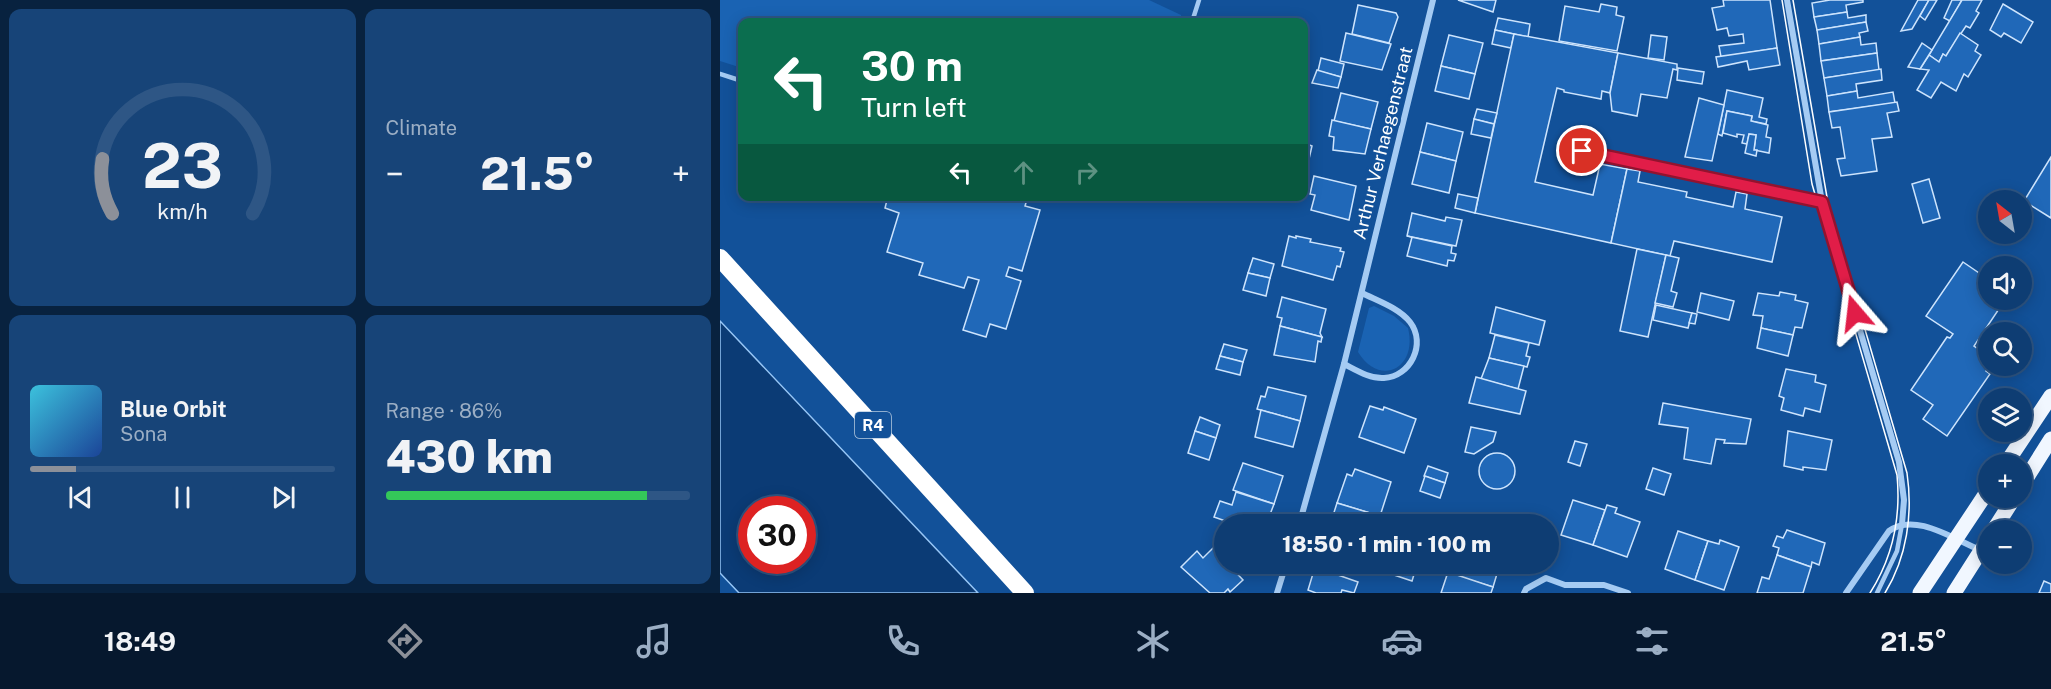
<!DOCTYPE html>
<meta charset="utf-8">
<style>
body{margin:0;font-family:"Public Sans",sans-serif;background:#174478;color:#f1f3f6;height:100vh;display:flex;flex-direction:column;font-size:22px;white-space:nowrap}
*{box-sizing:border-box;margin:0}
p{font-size:20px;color:#9baec4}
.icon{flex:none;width:33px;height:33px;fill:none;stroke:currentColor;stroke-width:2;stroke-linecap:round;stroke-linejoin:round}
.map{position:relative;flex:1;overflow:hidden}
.panel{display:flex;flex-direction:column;gap:9px;padding:9px;background:#08223f;width:720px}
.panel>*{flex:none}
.top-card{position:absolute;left:18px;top:18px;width:570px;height:183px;border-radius:12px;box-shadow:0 3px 15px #0003,0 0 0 2px #2e5685;background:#0b6e4f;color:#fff;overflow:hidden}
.needle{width:39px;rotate:329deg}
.fabs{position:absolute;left:1258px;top:190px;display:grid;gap:12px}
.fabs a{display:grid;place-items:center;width:54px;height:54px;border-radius:50%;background:#0e3d73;box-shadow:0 3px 15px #0003,0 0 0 2px #2e5685;font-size:30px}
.speed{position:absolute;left:18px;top:496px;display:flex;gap:12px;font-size:30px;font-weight:700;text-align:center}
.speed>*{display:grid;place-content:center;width:78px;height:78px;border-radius:50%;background:#0e3d73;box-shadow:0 3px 15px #0003,0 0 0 2px #2e5685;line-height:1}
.speed .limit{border:9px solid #d22;background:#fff;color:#111}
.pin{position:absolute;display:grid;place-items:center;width:51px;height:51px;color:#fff;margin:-26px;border:3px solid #fff;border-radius:50%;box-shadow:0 2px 6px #0007}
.me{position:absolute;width:66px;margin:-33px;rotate:343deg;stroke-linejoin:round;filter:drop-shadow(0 0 4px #0008)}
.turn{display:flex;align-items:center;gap:21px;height:126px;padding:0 24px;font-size:27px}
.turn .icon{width:78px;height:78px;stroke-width:2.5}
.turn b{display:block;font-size:42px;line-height:51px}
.lanes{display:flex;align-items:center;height:57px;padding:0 24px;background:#0003;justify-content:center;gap:30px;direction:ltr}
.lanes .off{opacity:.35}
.big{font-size:45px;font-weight:800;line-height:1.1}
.panel .widget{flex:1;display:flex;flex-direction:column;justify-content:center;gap:9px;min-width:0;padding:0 21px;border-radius:12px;background:#174478}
.panel .dial{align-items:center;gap:0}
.dial svg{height:156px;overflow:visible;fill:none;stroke:#2e5685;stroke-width:7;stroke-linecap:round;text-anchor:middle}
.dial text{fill:#f1f3f6;stroke:none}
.song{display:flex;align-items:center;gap:18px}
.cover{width:72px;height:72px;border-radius:9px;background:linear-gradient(135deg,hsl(190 70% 55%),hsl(220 70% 35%))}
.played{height:6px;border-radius:3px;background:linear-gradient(90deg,#8c9099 15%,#2e5685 15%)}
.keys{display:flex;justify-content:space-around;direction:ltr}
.heat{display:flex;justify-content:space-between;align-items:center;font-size:33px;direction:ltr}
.charge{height:9px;border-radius:4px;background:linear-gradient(90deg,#34c759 86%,#2e5685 0)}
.panel .tiles{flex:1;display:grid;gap:9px;grid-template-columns:repeat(2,1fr)}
.trip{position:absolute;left:494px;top:514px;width:345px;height:60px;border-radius:30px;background:#0e3d73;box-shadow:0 3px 15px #0003,0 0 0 2px #2e5685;font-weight:800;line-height:60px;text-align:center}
.menu{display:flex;height:96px;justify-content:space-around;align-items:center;background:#06182e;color:#9baec4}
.menu .icon{width:42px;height:42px}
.menu .active{color:#8c9099}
.menu b{font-size:27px;color:#f1f3f6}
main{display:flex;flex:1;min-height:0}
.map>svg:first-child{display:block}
</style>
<main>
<section class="panel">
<div class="tiles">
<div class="widget dial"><svg viewBox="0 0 100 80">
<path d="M14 69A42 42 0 1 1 86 69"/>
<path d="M14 69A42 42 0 0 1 9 41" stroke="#8c9099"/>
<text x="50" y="56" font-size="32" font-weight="700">23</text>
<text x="50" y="72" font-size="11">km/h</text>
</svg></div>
<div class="widget"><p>Climate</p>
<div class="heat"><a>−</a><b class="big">21.5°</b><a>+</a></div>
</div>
<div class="widget">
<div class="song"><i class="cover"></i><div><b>Blue Orbit</b><p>Sona</p></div></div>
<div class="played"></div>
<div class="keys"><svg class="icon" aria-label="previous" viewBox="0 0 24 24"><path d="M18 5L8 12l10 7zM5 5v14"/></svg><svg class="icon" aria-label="pause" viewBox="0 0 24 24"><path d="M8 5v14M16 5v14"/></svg><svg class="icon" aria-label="next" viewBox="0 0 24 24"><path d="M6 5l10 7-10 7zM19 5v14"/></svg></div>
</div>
<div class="widget"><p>Range · 86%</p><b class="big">430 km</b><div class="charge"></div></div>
</div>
</section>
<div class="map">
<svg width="1331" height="593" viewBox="0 0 1331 593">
<rect width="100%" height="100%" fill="#125199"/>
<g fill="#1a63b3">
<polygon points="0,0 429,0 461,15 461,21 22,22 22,68 0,61"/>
<path d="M654,306L674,316L688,328C698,368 660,388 638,352L649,308Z"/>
</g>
<path fill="#0b3b75" stroke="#97c6f6" stroke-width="1.5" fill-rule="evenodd" d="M0,321L258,593H19L0,573ZM32,510H82V561H32Z"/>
<g fill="#2068b8" stroke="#cde4fd" stroke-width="1.5">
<polygon points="738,0 776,0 773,12"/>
<polygon points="1003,0 1050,0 1057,48 1001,57 999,46 1024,43 1023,34 1009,36 1007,28 997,30 992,8 1004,6"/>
<polygon points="1110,0 1143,0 1143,2 1126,5 1127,12 1094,17 1092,3"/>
<polygon points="1198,0 1209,0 1192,29 1181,31"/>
<polygon points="1209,0 1217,0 1205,20 1200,16"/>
<polygon points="1232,0 1242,0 1230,21 1224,18"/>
<polygon points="1242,0 1262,0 1256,11 1259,13 1250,28 1246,26 1226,56 1223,54 1219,62 1209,55"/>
<polygon points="881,4 897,7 896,15 904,17 897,51 839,41 845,6 879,12"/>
<polygon points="1283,4 1313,22 1301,43 1284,33 1281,37 1270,30"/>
<polygon points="638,5 676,13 678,17 669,43 632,34"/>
<polygon points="1127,12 1128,18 1146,15 1146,22 1097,30 1094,17"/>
<polygon points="778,18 810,24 808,37 775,30"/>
<polygon points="1146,22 1148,31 1139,33 1140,37 1099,44 1097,30"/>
<polygon points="775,30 794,34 791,48 772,44"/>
<polygon points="626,33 671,44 662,70 620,61"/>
<polygon points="1240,33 1258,45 1255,51 1261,55 1248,77 1244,74 1236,91 1221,82 1211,98 1197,90 1209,70 1200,69 1209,55 1219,62 1223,54 1226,56"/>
<polygon points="794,34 898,53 890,93 882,91 881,99 844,92 844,90 837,88 815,182 873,195 880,164 907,169 891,243 755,213"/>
<polygon points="729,35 763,43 755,74 721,66"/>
<polygon points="931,35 947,37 944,60 928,58"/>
<polygon points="1140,37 1141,45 1156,43 1157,53 1101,61 1099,44"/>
<polygon points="1202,43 1212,50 1200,69 1188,67"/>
<polygon points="1057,48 1060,65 1029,70 1027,61 998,67 996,57"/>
<polygon points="898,53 957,64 957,70 953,69 947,98 921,94 917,116 892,111 890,93"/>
<polygon points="1157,53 1159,70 1104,78 1101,61"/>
<polygon points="601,58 624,64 621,77 598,71"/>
<polygon points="721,66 755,74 749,99 715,91"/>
<polygon points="958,68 984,72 982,84 957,80"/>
<polygon points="1161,69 1162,80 1136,84 1137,91 1107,96 1104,78"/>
<polygon points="597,70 621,77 618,88 592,83"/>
<polygon points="1007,90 1043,98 1039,117 1047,119 1046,124 1031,121 1032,116 1007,111 1002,136 998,134"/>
<polygon points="1137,91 1138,98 1173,92 1175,103 1109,112 1107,96"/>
<polygon points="621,93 658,102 651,129 614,121"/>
<polygon points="979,98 1004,105 992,161 965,157"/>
<polygon points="1177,102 1179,111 1167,113 1172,137 1152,139 1157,171 1121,176 1117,159 1125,158 1120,127 1112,128 1109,112"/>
<polygon points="757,109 777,113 774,124 754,119"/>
<polygon points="1007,111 1032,116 1031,121 1048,125 1046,137 1051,138 1049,153 1034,150 1036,135 1029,134 1027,144 1022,143 1024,135 1017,134 1017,137 1003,133"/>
<polygon points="754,119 774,124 771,138 751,134"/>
<polygon points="612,120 651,129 645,154 613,150 614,137 609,136"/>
<polygon points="707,123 743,132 736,161 700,152"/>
<polygon points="1029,134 1036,135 1034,150 1037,150 1036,156 1025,153"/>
<polygon points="584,143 592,146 589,159 584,157"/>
<polygon points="700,152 736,161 729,193 692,184"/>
<polygon points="584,157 589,159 586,170 584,170"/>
<polygon points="1331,157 1331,218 1304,201"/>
<polygon points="907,169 920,171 918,182 967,192 966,197 1013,207 1016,192 1027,194 1025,209 1062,217 1052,262 954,241 950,256 891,243"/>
<polygon points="594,176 636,186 629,220 591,210 595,195 590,194"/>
<polygon points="1209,179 1220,218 1203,223 1192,184"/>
<polygon points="738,194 758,198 755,213 735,208"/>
<polygon points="168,196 308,196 305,206 320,210 302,271 289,267 286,276 301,281 286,329 270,324 266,337 243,330 259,280 248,277 244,288 199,275 203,263 167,252 179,213 165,208"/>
<polygon points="692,213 725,221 726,217 742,220 736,246 687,236"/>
<polygon points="569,236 576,238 576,236 591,239 590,242 621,248 620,251 624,252 620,267 617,266 613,280 562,266"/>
<polygon points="687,236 732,246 731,253 736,254 734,261 728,260 727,266 687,256 692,237"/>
<polygon points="917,249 946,255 928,337 900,331"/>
<polygon points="946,255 959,258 951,291 957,293 953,307 935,303"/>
<polygon points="533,258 554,264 550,278 528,273"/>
<polygon points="1243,262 1265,277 1269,272 1269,300 1285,300 1254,346 1269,357 1269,366 1266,371 1270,374 1227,436 1203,419 1213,405 1191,390 1227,337 1230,338 1233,334 1206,316"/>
<polygon points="528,273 550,278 546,296 523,290"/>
<polygon points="1060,292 1076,295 1075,300 1088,303 1082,328 1075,327 1073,335 1041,328 1043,316 1033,315 1038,293 1059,296"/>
<polygon points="981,293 1014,301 1009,320 977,312"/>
<polygon points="562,297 606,309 600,333 602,337 560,326 562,318 557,317"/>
<polygon points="936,305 972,313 968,328 933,320"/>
<polygon points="776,307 825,321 819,345 770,333"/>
<polygon points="972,313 977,314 975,324 969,323"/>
<polygon points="560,326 602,337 601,342 598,341 595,362 554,355"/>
<polygon points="1041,328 1073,335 1068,356 1037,348"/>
<polygon points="775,335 809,343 806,356 810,357 807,367 769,358"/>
<polygon points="504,344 527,350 523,362 500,356"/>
<polygon points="500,356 523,362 520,375 496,369"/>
<polygon points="769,358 804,366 798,389 761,379"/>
<polygon points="1066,369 1096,375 1095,382 1106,385 1100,412 1085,408 1083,416 1061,410 1064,398 1059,396"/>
<polygon points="756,377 806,391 800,414 749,403"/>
<polygon points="548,387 586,396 580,421 537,409 541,396 545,397"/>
<polygon points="943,403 1031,419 1026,444 1004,443 1005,440 996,439 991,464 964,459 968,428 939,424"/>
<polygon points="650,406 663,410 664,407 696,419 684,453 639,437"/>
<polygon points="541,410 580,421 573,447 535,437"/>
<polygon points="480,417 500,425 496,438 475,431"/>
<polygon points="751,427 776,432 773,442 754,454 745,452"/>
<polygon points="475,431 496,438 489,460 468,453"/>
<polygon points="1068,431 1112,440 1106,470 1083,467 1083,470 1064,466"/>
<polygon points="855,441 867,444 860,466 848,462"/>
<circle cx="777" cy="471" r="18"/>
<polygon points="523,463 563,476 554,504 513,490"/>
<polygon points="708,466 728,473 725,483 704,476"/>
<polygon points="933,468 951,474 944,495 926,489"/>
<polygon points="635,469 671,482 660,516 617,503 627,474 632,476"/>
<polygon points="705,476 725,483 720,498 700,491"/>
<polygon points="516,492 554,504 546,525 517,525 494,517 500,501 512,505"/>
<polygon points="853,500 885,510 873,545 841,535"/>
<polygon points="617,503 660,516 661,525 610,525"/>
<polygon points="887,505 897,508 895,513 920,522 907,557 873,545"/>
<polygon points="1067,530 1105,543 1099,565 1092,562 1091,567 1057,555 1059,548 1053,546 1057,536 1063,538"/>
<polygon points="958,531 988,541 975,580 945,569"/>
<polygon points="1000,540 1019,547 1004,590 975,580 988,541 999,544"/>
<polygon points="493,548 504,560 504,564 508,564 523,580 510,592 508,589 504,593 490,593 461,567 477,551 483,558"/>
<polygon points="1057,555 1091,567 1083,593 1037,593 1042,577 1049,579"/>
<polygon points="674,564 696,568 692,581 671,574"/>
<polygon points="741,564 780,564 773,587 737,576"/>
<polygon points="595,567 638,582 634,593 622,590 621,593 596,593 588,590"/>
<polygon points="728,572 773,587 771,593 721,593"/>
<polygon points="1324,581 1331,584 1331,593 1319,593"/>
</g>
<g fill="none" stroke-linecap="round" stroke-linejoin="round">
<g stroke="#a5cbf3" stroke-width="4.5">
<polyline points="472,22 479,0"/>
<polyline points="0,74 22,81"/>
<polyline points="862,151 1102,202"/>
<polyline points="401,196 411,200 412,196"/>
<polyline points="1157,593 1177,551 1182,524"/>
</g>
<g stroke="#a5cbf3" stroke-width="6">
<polyline points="1067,0 1102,202 1179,462 1184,500 1182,524"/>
<path d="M624,364C636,370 650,379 664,378C690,377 707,344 690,322C679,308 658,301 642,293"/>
<polyline points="579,525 624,364 713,0"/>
<polyline points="557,593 566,564"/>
<polyline points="804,593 806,589 826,578 845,585 884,585 908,593"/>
<path d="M1126,593L1169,531C1195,512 1233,539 1260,550"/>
</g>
<g stroke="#f1f7ff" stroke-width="15">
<polyline points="1285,465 1331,396"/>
<polyline points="1302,485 1331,439"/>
<polyline points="1273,531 1294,498"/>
<polyline points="1200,593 1269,489"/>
<polyline points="1234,593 1269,538"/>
</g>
<polyline stroke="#fff" stroke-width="18" points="0,258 305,593"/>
<g stroke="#fff" stroke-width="1.5">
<path d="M1062,0L1092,184L1177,475C1181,517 1173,557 1150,593"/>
<path d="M1073,0L1108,203L1187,473C1193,514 1187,557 1165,593"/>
</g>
</g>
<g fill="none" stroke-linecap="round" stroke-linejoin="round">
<g stroke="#92132f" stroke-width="15">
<polyline id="route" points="862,151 1102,202 1135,313"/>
</g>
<use href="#route" stroke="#e11d48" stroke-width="10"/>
</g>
<g text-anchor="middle" stroke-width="6" stroke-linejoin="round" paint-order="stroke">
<rect fill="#125199" stroke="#b8cbe0" stroke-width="1.5" x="135" y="412" width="36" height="26" rx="4.5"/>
<g font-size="16" font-weight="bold" fill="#fff">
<text x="153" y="431">R4</text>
</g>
<g font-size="18" fill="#fff" stroke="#125199">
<text transform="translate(663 143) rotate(-76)" y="6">Arthur Verhaegenstraat</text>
</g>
</g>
</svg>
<div class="fabs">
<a><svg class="needle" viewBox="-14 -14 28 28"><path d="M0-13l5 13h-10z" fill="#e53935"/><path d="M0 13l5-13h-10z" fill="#9baec4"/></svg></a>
<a><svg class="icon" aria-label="sound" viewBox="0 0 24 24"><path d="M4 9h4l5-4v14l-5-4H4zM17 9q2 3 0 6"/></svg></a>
<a><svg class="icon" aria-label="search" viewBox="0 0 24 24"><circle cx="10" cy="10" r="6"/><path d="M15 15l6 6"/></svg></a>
<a><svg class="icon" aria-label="layers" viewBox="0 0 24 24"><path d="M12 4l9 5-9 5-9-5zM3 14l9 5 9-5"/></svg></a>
<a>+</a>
<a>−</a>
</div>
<div class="speed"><div class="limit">30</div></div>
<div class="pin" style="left:862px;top:151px;background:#d93025"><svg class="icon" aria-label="arrive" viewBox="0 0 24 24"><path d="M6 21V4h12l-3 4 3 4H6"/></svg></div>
<svg class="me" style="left:1135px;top:313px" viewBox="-20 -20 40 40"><path d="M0-17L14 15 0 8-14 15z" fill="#e11d48" stroke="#fff" stroke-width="4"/></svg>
<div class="trip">18:50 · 1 min · 100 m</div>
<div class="top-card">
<div class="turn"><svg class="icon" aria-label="left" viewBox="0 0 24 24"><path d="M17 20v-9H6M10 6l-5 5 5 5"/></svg><div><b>30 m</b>Turn left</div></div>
<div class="lanes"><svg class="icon" aria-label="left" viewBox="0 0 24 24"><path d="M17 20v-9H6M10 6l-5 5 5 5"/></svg><svg class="icon off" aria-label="ahead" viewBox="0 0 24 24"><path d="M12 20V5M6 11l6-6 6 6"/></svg><svg class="icon off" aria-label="right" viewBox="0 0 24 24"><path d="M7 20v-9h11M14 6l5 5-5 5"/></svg></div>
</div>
</div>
</main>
<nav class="menu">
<b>18:49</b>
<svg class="icon active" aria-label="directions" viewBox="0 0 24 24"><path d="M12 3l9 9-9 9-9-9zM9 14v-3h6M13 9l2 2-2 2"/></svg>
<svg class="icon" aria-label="music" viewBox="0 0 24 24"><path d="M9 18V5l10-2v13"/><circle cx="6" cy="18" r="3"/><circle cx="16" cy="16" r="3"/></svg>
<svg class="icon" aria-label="phone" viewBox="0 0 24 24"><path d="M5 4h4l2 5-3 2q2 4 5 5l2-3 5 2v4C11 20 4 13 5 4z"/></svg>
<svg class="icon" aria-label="climate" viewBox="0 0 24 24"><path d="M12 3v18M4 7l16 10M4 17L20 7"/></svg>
<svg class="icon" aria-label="car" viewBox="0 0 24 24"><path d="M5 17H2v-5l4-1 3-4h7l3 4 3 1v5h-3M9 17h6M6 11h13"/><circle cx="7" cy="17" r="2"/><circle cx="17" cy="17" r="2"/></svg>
<svg class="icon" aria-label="filters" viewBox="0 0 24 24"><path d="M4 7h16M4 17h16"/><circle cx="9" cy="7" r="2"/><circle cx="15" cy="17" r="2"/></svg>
<b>21.5°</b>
</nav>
